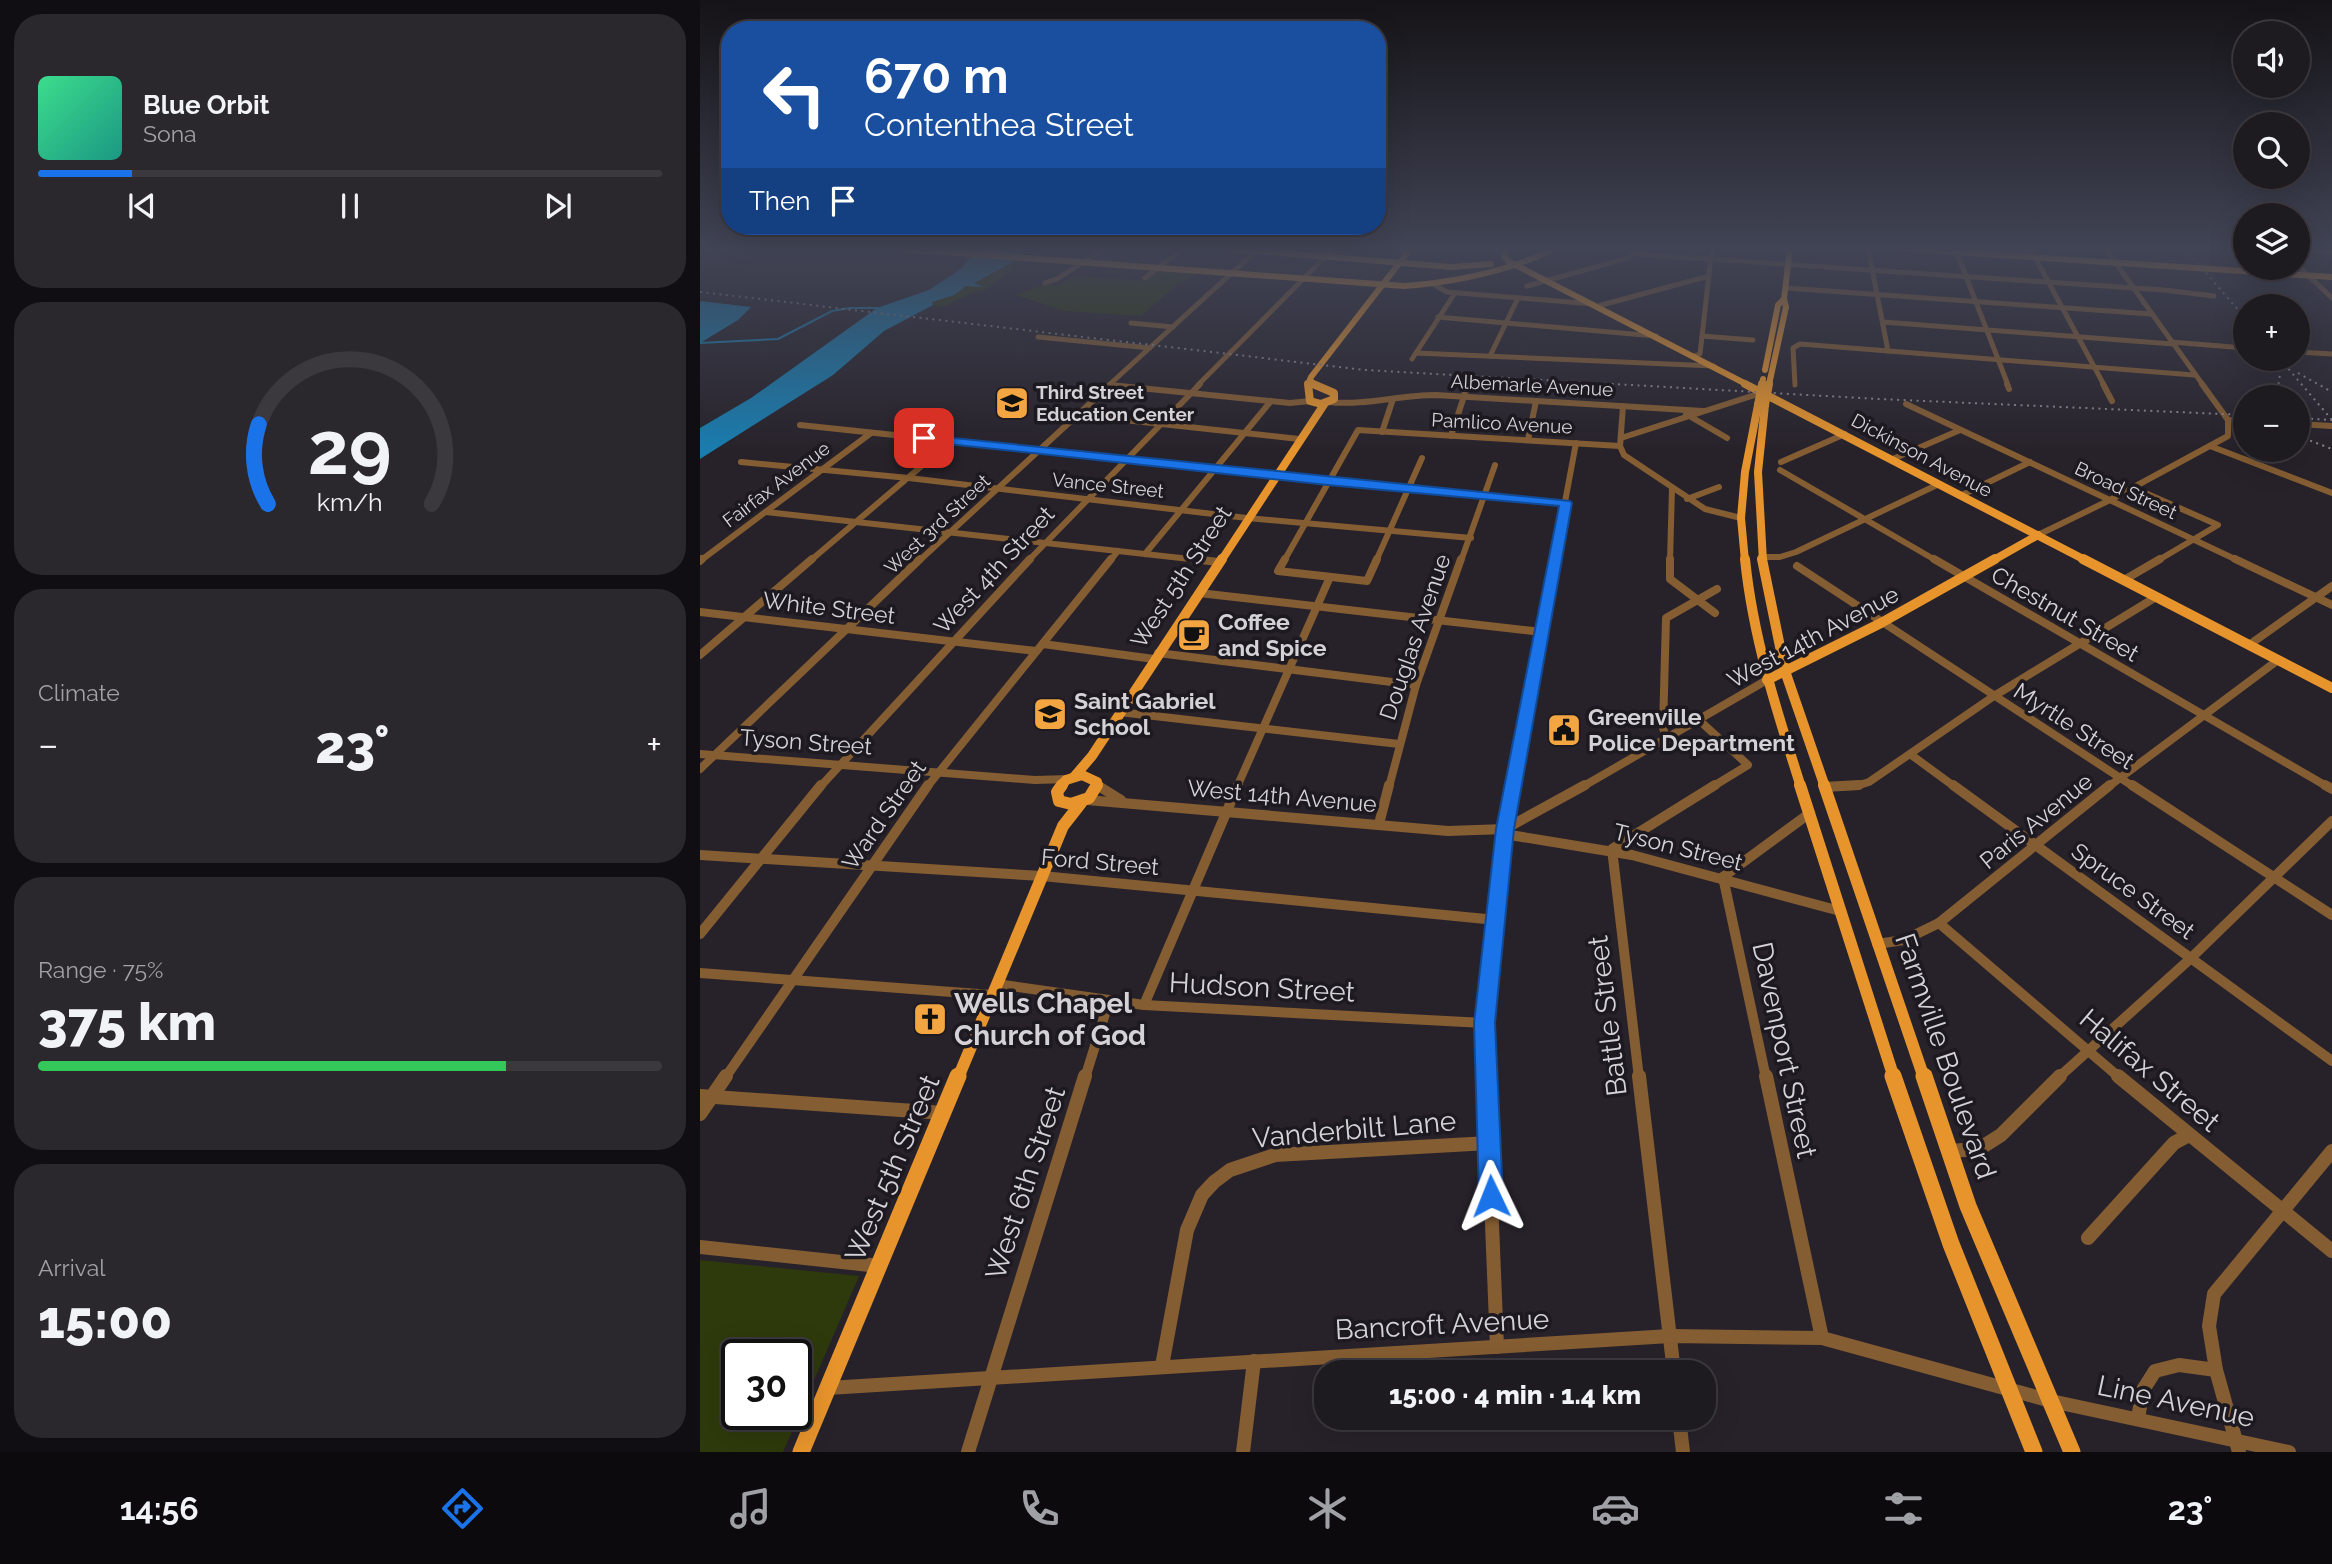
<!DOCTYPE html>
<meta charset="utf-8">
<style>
body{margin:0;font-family:Raleway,sans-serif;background:#2a272d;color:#f1f3f6;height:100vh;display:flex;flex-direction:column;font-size:26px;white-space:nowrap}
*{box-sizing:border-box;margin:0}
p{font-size:23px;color:#a0a1a5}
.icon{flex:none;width:38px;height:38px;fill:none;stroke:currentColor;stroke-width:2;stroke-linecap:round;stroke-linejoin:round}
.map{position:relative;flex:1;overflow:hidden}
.panel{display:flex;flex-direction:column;gap:14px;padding:14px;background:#100e12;width:700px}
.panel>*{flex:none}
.guide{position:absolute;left:21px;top:21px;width:665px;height:214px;border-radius:28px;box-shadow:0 7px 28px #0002,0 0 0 2px #3b383e;background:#1a4fa0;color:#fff;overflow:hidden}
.fabs{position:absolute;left:1533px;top:21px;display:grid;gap:14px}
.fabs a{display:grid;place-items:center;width:77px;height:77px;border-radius:50%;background:#1d1a20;box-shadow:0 7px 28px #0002,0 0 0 2px #3b383e;font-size:35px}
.speed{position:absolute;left:21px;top:1339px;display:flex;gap:14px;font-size:35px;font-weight:700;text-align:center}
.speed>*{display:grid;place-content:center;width:91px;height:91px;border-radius:50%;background:#1d1a20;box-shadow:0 7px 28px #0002,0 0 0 2px #3b383e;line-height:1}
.speed .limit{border:4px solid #111;border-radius:10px;background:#fff;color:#111}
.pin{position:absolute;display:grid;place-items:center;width:60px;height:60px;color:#fff;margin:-30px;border-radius:14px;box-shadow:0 4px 10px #0006}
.me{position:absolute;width:77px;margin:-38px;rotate:358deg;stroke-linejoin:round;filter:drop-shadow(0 0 5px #0008)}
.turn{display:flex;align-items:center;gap:24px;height:147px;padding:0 28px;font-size:32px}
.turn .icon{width:91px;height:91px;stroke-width:2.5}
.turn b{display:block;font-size:49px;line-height:60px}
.then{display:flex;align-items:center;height:66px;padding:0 28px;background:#0003;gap:14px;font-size:26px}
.big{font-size:52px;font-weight:800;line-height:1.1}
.panel .tile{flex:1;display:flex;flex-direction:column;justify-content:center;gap:10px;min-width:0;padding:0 24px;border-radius:28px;background:#2a272d}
.panel .dial{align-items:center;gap:0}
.dial svg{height:182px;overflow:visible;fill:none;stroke:#3b383e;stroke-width:7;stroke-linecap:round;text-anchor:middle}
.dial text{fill:#f1f3f6;stroke:none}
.song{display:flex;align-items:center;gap:21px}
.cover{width:84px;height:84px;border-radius:10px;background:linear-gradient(135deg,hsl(150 70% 55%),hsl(170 70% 35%))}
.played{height:7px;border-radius:4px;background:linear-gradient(90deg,#1a73e8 15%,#3b383e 15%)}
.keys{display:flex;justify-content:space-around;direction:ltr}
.heat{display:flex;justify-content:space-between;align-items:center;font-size:38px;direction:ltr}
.charge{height:10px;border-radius:5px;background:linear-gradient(90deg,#34c759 75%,#3b383e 0)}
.trip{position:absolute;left:614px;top:1360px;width:402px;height:70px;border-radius:28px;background:#1d1a20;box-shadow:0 7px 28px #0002,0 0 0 2px #3b383e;font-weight:800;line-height:70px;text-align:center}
.tabs{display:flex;height:112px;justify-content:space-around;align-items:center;background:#0c0a0d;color:#a0a1a5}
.tabs .icon{width:49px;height:49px}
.tabs .on{color:#1a73e8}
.tabs b{font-size:32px;color:#f1f3f6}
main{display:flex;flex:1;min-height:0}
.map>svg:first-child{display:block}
</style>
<main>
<section class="panel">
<div class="tile">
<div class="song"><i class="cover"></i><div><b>Blue Orbit</b><p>Sona</p></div></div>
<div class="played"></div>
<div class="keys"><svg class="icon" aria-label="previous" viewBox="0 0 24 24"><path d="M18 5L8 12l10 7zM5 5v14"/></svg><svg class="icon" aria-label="pause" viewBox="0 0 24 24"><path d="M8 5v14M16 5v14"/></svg><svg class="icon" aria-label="next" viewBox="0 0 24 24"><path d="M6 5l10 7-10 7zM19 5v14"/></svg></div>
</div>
<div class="tile dial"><svg viewBox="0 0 100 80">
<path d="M14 69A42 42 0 1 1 86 69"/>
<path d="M14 69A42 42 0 0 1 10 34" stroke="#1a73e8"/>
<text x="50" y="56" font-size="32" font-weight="700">29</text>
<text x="50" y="72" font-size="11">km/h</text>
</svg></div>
<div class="tile"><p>Climate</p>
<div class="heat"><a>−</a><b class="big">23°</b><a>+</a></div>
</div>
<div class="tile"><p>Range · 75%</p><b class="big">375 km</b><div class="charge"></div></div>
<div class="tile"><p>Arrival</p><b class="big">15:00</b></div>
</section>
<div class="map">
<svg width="1632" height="1452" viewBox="0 0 1632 1452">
<rect width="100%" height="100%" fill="#27222a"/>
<g fill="#2e3a0b" fill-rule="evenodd">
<polygon points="315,259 327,260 285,290 269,294 243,307 233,305 232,302 254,295 266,286 282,286 273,283"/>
<polygon points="459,270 497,273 483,283 479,283 441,316 365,311 316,295 343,285 360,285 373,276 446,281"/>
<path d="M0,1260L159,1276L83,1452H0ZM37,1354H96V1414H37Z"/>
</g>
<g fill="#197daf">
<polygon points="285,248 327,248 311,263 274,283 283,287 266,286 254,295 232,302 233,305 184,331 133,375 0,459 0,428 51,398 177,308 229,290 262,268 266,261"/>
<polygon points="0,301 51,307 38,320 0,343"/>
</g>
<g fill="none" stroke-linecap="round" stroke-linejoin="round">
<polyline stroke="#197daf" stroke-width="2" points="0,343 78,339 132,311 150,308 178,308"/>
<g stroke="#855d32" stroke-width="5">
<polyline points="1168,248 1188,351"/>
<polyline points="1255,248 1308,385"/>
<polyline points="1330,248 1404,385"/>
<polyline points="1405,248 1503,385"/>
<polyline points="1598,250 1632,252"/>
<polyline points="935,254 1464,290 1514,296"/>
<polyline points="1598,266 1632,298"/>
<polyline points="445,278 483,248"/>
<polyline points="345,283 357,279 405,248"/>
<polyline points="733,284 747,292 893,304"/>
<polyline points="827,286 928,258 936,250"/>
<polyline points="1086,288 1451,314"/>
<polyline points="898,306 1009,276"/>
<polyline points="738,317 956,336"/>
<polyline points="1183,322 1473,344"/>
<polyline points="431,323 473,327"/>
<polyline points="1002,336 1053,340"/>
<polyline points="338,337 450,348"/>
<polyline points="1471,342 1545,348"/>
<polyline points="1598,352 1632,354"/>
<polyline points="716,353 1014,366"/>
<polyline points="790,356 818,298"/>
<polyline points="994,356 1000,354 1012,248"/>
<polyline points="712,359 755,293"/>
<polyline points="409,385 559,248"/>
<polyline points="410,385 414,385"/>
<polyline points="498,385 634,248"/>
<polyline points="767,385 769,380"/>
<polyline points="1095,385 1093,348 1100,344 1494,375"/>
</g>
<g stroke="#855d32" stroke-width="6">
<polyline points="1307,384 1309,389"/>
<polyline points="1403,384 1412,401"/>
<polyline points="410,385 590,403 610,401"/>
<path d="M629,402C665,406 699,395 736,395L1003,411"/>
<polyline points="1206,404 1539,561"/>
<polyline points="923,406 920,446 924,455 1005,509 1041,518"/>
<polyline points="986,414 1027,438"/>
<polyline points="378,415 599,439"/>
<polyline points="1528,420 1545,421"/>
<polyline points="1598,424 1632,426"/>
<polyline points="100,425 628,481 866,503"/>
<polyline points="682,432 693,399"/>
<polyline points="751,436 768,384"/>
<polyline points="921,438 1064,392"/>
<polyline points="828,440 836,401"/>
<polyline points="1510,446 1632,493"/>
<polyline points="1193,459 1260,430"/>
<polyline points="41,462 209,478 547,518 771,538"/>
<polyline points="1081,462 1145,434"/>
<polyline points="1080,470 1237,561"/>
<polyline points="1434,488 1518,525 1457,561"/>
<polyline points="1262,495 1330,462"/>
<polyline points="987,499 1019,487"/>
<polyline points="66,512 508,561"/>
<polyline points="1338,535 1410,500 1528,436 1528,420 1502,384"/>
<polyline points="445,554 571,401"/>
<polyline points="1061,557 1080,557 1096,552 1239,484"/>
<polyline points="0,561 171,433"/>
<polyline points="110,561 251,441"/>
<polyline points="219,561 411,384"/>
<polyline points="328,561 500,384"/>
<polyline points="410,561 418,551"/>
<polyline points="584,561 658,430 920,446"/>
<polyline points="676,561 722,458"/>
<polyline points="761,561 795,465"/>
<polyline points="854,561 876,443"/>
<polyline points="970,561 972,488"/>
</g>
<g stroke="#855d32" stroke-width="8">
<polyline points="492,559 518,562"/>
<polyline points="585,559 578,571 667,581 677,559"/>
<polyline points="970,559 970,579 1015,613"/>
<polyline points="1234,559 1628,787"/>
<polyline points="1535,559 1632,605"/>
<polyline points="0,561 2,559"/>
<polyline points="1097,566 1434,787"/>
<polyline points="1424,580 1460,559"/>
<polyline points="499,593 842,632"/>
<polyline points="0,612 336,651"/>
<polyline points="343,644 454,659"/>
<polyline points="1549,645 1632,586"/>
<polyline points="458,653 716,685"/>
<polyline points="0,655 112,559"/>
<polyline points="419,712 699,744"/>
<polyline points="1000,721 1048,765 1012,787"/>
<polyline points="967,740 963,728 966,618 1017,589"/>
<polyline points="0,754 335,780 369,779"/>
<polyline points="1210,754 1255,787"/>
<polyline points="0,769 220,559"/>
<polyline points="397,785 400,787"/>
<polyline points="120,787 330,559"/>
<polyline points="227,787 411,559"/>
<polyline points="537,787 630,577"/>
<polyline points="689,787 716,685 761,559"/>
<polyline points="813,787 855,559"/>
<polyline points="882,787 1067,680"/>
<polyline points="1126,787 1156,786 1169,782 1294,696 1456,597"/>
<polyline points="1408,787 1578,660"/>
</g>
<g stroke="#855d32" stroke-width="10">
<polyline points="397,785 421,800"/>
<polyline points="1253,785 1632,1061"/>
<polyline points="1432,785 1632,915"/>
<polyline points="1625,785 1632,789"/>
<polyline points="1124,787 1159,785"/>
<polyline points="387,800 748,831 805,829 885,785"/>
<polyline points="679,824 689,785"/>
<polyline points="804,834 932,855 1140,911"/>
<polyline points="0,855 342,876 796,920"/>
<polyline points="1023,877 1066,1078"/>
<polyline points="1023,877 1110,813"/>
<polyline points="1239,923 1420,1078"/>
<polyline points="0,934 121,785"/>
<polyline points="1177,944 1204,940 1239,923 1410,785"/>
<polyline points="0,973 292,995"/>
<polyline points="297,984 444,1005 784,1023"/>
<polyline points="444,1005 538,785"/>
<polyline points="25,1078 228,785"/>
<polyline points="385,1078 409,1001"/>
<path d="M786,1078C782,985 796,877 813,785"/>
<polyline points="939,1078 912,849 1015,785"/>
<polyline points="1358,1078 1490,959 1632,821"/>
</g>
<g stroke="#855d32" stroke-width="14">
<polyline points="786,1076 797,1347"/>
<polyline points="939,1076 974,1372"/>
<polyline points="1066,1076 1122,1338"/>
<polyline points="1418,1076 1632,1251"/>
<polyline points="0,1096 243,1113"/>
<polyline points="0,1114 26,1076"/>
<polyline points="1249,1151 1279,1149 1301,1135 1360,1076"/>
<polyline points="1388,1238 1474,1143 1489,1135"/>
<polyline points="0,1247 179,1266"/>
<polyline points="462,1366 487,1230 502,1195 514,1182 530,1170 575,1155 789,1143"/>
<polyline points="128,1388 970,1336 1122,1338 1351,1401 1589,1452"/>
<polyline points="979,1418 983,1452"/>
<polyline points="1438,1418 1443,1390 1455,1371 1479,1365 1516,1370"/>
<polyline points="268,1452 385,1076"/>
<polyline points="543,1452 554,1361"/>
<polyline points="1539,1452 1516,1370 1509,1326 1514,1294 1632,1151"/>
</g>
<g stroke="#e7942c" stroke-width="6">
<path d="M189,248L704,286C756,282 809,271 856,248"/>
<polyline points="520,248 751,267 791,264"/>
<polyline points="807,248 804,256 808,261 1048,385"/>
<polyline points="1192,248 1632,277"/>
<polyline points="1065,370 1078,305 1084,299"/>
<polyline points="610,380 615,385"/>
<polyline points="1070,380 1086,307 1084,299 1090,248"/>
<polyline points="608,385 611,377 711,248"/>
</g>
<g stroke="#e7942c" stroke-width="8">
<polyline points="608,384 610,401 621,404 634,399 634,393 613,384"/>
<polyline points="1045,384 1387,561"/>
<polyline points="521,561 625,403"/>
<polyline points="1045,561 1041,518 1045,472 1058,405"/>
<polyline points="1063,561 1058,472 1065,405"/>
<polyline points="1292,561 1338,535"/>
</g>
<g stroke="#e7942c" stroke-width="10">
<path d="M1045,559C1053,638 1077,712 1101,787"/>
<polyline points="1062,559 1085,671 1125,787"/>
<polyline points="1383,559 1632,688"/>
<polyline points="1067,680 1181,623 1295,559"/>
<polyline points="374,777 392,756 522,559"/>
<polyline points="361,787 366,780 382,775 397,782 396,787"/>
</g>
<g stroke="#e7942c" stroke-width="12">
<polyline points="362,785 357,792 359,801 371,804 389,798 397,785"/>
<polyline points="1100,785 1194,1078"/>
<polyline points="1124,785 1224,1078"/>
<polyline points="258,1078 363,826 381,803"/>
</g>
<g stroke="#e7942c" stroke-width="17">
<polyline points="1193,1076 1251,1244 1334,1452"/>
<polyline points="1224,1076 1268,1206 1372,1452"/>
<polyline points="101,1452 258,1076"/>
</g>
<g stroke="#8b878e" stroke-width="2" stroke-dasharray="2 4.5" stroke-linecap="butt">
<polyline points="1485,248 1545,318"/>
<polyline points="0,292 665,370 1179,399 1545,415"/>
<polyline points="1580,359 1632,420"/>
<polyline points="1598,373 1632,392"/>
<polyline points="1565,397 1578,388 1580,374 1574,359"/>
<polyline points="1598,418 1632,420"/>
<polyline points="1598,436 1632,449"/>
</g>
<g stroke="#e7942c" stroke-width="6">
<polyline points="1062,385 1063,379"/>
<polyline points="1069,385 1070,380"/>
</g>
<g stroke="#e7942c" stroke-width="8">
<polyline points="1058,405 1062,384"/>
<polyline points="1065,405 1069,384"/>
</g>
</g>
<linearGradient id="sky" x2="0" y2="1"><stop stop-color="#151317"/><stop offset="0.55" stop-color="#414455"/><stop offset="1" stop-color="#414455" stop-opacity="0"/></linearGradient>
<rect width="1632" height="452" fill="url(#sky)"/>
<polygon fill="#1a73e8" stroke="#114b97" stroke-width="2" points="224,435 870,501 872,503 814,829 795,1023 803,1196 799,1204 791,1207 783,1204 779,1196 774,1023 796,829 859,506 628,485 220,441 218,438"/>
<defs>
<g id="school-square" transform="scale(1.75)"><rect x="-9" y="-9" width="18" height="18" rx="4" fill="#f2a541" stroke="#1d1920"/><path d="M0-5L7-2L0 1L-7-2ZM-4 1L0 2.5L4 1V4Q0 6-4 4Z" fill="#111"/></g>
<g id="cafe-square" transform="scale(1.75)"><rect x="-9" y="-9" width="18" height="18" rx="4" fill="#f2a541" stroke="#1d1920"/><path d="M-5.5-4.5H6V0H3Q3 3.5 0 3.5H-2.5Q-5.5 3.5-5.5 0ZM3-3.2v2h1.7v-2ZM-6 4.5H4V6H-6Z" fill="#111"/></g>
<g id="civic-square" transform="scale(1.75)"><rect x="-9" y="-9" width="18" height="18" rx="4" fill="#f2a541" stroke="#1d1920"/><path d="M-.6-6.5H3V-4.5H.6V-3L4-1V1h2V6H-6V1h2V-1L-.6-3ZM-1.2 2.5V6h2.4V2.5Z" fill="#111"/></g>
<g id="church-square" transform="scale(1.75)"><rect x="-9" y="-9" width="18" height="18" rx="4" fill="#f2a541" stroke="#1d1920"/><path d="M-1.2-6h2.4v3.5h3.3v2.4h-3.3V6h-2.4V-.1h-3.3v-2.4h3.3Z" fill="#111"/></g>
</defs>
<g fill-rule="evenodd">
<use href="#school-square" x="312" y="403"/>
<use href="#cafe-square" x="494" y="635"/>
<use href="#school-square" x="350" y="714"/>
<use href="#civic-square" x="864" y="730"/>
<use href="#church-square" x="230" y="1019"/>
</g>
<g text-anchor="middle" stroke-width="7" stroke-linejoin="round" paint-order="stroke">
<g font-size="19" fill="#d4d2d7" stroke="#1d1920">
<text transform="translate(832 385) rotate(3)" y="7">Albemarle Avenue</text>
<text transform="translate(802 423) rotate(3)" y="7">Pamlico Avenue</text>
<text transform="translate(1222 455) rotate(28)" y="7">Dickinson Avenue</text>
<text transform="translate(76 484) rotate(-37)" y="7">Fairfax Avenue</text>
<text transform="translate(408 485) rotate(6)" y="7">Vance Street</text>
<text transform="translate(1426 490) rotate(25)" y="7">Broad Street</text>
<text transform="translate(237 524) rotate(-43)" y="7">West 3rd Street</text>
</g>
<g font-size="19" font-weight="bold" fill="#d4d2d7" stroke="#1d1920" text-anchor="start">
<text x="336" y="399">Third Street<tspan x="336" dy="22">Education Center</tspan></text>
</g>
<g font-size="23" fill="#d4d2d7" stroke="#1d1920">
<text transform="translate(294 570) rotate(-47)" y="8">West 4th Street</text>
<text transform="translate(481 577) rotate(-57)" y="8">West 5th Street</text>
<text transform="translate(129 608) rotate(7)" y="8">White Street</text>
<text transform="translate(1365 614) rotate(30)" y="8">Chestnut Street</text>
<text transform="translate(715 637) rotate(-71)" y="8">Douglas Avenue</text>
<text transform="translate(1113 637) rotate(-28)" y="8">West 14th Avenue</text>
<text transform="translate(1374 726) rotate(33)" y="8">Myrtle Street</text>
<text transform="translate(106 742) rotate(4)" y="8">Tyson Street</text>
<text transform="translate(582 796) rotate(5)" y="8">West 14th Avenue</text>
<text transform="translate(184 815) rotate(-55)" y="8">Ward Street</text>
<text transform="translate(1336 821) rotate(-39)" y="8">Paris Avenue</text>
<text transform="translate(978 847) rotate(14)" y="8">Tyson Street</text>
<text transform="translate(400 862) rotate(5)" y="8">Ford Street</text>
<text transform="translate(1433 891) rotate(36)" y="8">Spruce Street</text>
</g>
<g font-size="23" font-weight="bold" fill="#d4d2d7" stroke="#1d1920" text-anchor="start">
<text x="518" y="630">Coffee<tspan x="518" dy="26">and Spice</tspan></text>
<text x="374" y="709">Saint Gabriel<tspan x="374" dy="26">School</tspan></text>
<text x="888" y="725">Greenville<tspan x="888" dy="26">Police Department</tspan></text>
</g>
<g font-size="28" fill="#d4d2d7" stroke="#1d1920">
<text transform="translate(562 987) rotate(3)" y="10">Hudson Street</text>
<text transform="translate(907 1016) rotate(-97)" y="10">Battle Street</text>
<text transform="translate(1085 1050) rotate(78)" y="10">Davenport Street</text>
<text transform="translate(1246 1056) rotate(71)" y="10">Farmville Boulevard</text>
<text transform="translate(1450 1070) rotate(40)" y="10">Halifax Street</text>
<text transform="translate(654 1129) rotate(-5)" y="10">Vanderbilt Lane</text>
<text transform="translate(192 1168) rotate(-67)" y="10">West 5th Street</text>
<text transform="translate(325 1183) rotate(-72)" y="10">West 6th Street</text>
<text transform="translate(742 1324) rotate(-3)" y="10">Bancroft Avenue</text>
<text transform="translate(1476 1401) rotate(12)" y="10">Line Avenue</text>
</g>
<g font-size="28" font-weight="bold" fill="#d4d2d7" stroke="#1d1920" text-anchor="start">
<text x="254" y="1013">Wells Chapel<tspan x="254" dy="32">Church of God</tspan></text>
</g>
</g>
</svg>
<div class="fabs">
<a><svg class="icon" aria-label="sound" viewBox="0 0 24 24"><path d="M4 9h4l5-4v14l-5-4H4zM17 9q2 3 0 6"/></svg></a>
<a><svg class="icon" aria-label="search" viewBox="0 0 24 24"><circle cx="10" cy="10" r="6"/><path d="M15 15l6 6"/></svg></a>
<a><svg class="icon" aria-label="layers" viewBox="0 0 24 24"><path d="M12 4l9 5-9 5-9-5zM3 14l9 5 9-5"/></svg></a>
<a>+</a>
<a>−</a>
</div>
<div class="speed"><div class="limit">30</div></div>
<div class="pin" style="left:224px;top:438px;background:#d93025"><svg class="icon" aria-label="arrive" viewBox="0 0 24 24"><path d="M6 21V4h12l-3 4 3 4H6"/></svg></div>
<svg class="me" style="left:791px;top:1196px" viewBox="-20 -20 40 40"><path d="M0-17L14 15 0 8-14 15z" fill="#1a73e8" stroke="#fff" stroke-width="4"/></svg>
<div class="trip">15:00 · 4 min · 1.4 km</div>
<div class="guide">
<div class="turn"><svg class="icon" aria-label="left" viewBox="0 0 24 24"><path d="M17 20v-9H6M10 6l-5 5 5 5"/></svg><div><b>670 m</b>Contenthea Street</div></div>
<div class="then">Then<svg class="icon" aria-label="arrive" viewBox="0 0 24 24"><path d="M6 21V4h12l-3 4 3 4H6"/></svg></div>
</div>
</div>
</main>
<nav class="tabs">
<b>14:56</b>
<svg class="icon on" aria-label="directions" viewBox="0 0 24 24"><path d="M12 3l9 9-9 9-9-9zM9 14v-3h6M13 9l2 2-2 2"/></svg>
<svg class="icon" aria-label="music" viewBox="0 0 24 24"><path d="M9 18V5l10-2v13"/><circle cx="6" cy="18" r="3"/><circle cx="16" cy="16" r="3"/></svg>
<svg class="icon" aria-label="phone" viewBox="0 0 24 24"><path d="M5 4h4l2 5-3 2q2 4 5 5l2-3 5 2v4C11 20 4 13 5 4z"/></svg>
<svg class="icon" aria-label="climate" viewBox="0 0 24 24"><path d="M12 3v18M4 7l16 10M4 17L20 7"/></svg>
<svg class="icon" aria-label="car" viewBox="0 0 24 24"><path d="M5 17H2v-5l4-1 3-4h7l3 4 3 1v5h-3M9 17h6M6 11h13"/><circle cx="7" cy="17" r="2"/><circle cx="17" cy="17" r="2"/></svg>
<svg class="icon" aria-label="filters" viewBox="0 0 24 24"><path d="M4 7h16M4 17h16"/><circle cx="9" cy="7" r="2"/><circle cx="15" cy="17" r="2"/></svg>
<b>23°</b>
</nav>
